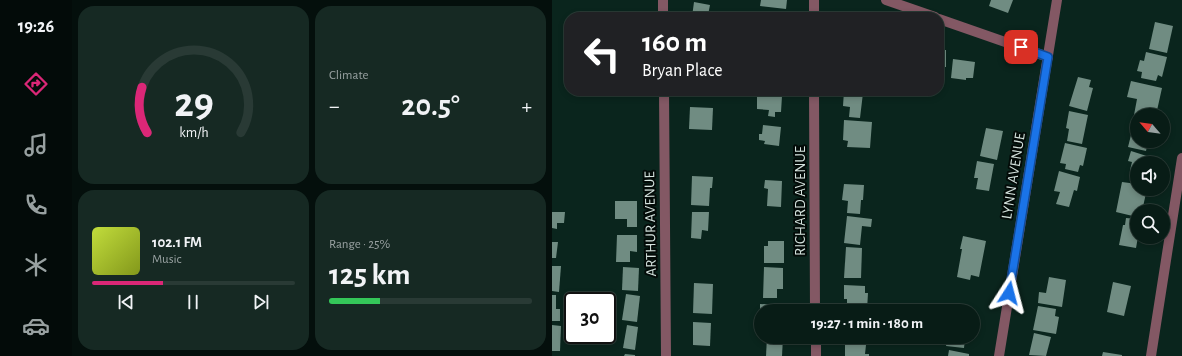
<!DOCTYPE html>
<meta charset="utf-8">
<style>
body{margin:0;font-family:"Alegreya Sans",sans-serif;background:#162923;color:#f1f3f6;height:100vh;display:flex;flex-direction:column;font-size:15px;white-space:nowrap}
*{box-sizing:border-box;margin:0}
p{font-size:13px;color:#98a1a1}
.icon{flex:none;width:22px;height:22px;fill:none;stroke:currentColor;stroke-width:2;stroke-linecap:round;stroke-linejoin:round}
.map{position:relative;flex:1;overflow:hidden}
.details{display:flex;flex-direction:column;gap:6px;padding:6px;background:#040f0c;width:480px}
.details>*{flex:none}
.top-card{position:absolute;left:12px;top:12px;width:380px;height:84px;border-radius:16px;box-shadow:0 2px 6px #0003,0 0 0 1px #293a35;background:#202124;color:#fff;overflow:hidden}
.needle{width:26px;rotate:298deg}
.controls{position:absolute;left:578px;top:108px;display:grid;gap:8px}
.controls a{display:grid;place-items:center;width:40px;height:40px;border-radius:50%;background:#081c16;box-shadow:0 2px 6px #0003,0 0 0 1px #293a35;font-size:20px}
.speed{position:absolute;left:12px;top:292px;display:flex;gap:8px;font-size:20px;font-weight:700;text-align:center}
.speed>*{display:grid;place-content:center;width:52px;height:52px;border-radius:50%;background:#081c16;box-shadow:0 2px 6px #0003,0 0 0 1px #293a35;line-height:1}
.speed .limit{border:2px solid #111;border-radius:6px;background:#fff;color:#111}
.pin{position:absolute;display:grid;place-items:center;width:34px;height:34px;color:#fff;margin:-17px;border-radius:8px;box-shadow:0 2px 6px #0006}
.me{position:absolute;width:44px;margin:-22px;rotate:9deg;stroke-linejoin:round;filter:drop-shadow(0 0 3px #0008)}
.turn{display:flex;align-items:center;gap:14px;height:84px;padding:0 12px;font-size:18px}
.turn .icon{width:52px;height:52px;stroke-width:2.5}
.turn b{display:block;font-size:28px;line-height:34px}
.big{font-size:30px;font-weight:700;line-height:1.1}
.details .card{flex:1;display:flex;flex-direction:column;justify-content:center;gap:6px;min-width:0;padding:0 14px;border-radius:16px;background:#162923}
.details .dial{align-items:center;gap:0}
.dial svg{height:104px;overflow:visible;fill:none;stroke:#293a35;stroke-width:7;stroke-linecap:round;text-anchor:middle}
.dial text{fill:#f1f3f6;stroke:none}
.song{display:flex;align-items:center;gap:12px}
.cover{width:48px;height:48px;border-radius:6px;background:linear-gradient(135deg,hsl(70 70% 55%),hsl(70 70% 35%))}
.played{height:4px;border-radius:2px;background:linear-gradient(90deg,#db2777 35%,#293a35 35%)}
.keys{display:flex;justify-content:space-around;direction:ltr}
.heat{display:flex;justify-content:space-between;align-items:center;font-size:22px;direction:ltr}
.charge{height:6px;border-radius:3px;background:linear-gradient(90deg,#34c759 25%,#293a35 0)}
.details .tiles{flex:1;display:grid;gap:6px;grid-template-columns:repeat(2,1fr)}
.trip{position:absolute;left:202px;top:304px;width:226px;height:40px;border-radius:20px;background:#081c16;box-shadow:0 2px 6px #0003,0 0 0 1px #293a35;font-weight:700;line-height:40px;text-align:center}
main{display:flex;flex:1;min-height:0}
.dock{display:flex;flex-direction:column;width:72px;justify-content:space-around;align-items:center;background:#030b09;color:#98a1a1}
.dock .icon{width:28px;height:28px}
.dock .active{color:#db2777}
.dock b{font-size:18px;color:#f1f3f6}
.map>svg:first-child{display:block}
</style>
<main>
<nav class="dock">
<b>19:26</b>
<svg class="icon active" aria-label="directions" viewBox="0 0 24 24"><path d="M12 3l9 9-9 9-9-9zM9 14v-3h6M13 9l2 2-2 2"/></svg>
<svg class="icon" aria-label="music" viewBox="0 0 24 24"><path d="M9 18V5l10-2v13"/><circle cx="6" cy="18" r="3"/><circle cx="16" cy="16" r="3"/></svg>
<svg class="icon" aria-label="phone" viewBox="0 0 24 24"><path d="M5 4h4l2 5-3 2q2 4 5 5l2-3 5 2v4C11 20 4 13 5 4z"/></svg>
<svg class="icon" aria-label="climate" viewBox="0 0 24 24"><path d="M12 3v18M4 7l16 10M4 17L20 7"/></svg>
<svg class="icon" aria-label="car" viewBox="0 0 24 24"><path d="M5 17H2v-5l4-1 3-4h7l3 4 3 1v5h-3M9 17h6M6 11h13"/><circle cx="7" cy="17" r="2"/><circle cx="17" cy="17" r="2"/></svg>
</nav>
<section class="details">
<div class="tiles">
<div class="card dial"><svg viewBox="0 0 100 80">
<path d="M14 69A42 42 0 1 1 86 69"/>
<path d="M14 69A42 42 0 0 1 10 34" stroke="#db2777"/>
<text x="50" y="56" font-size="32" font-weight="700">29</text>
<text x="50" y="72" font-size="11">km/h</text>
</svg></div>
<div class="card"><p>Climate</p>
<div class="heat"><a>−</a><b class="big">20.5°</b><a>+</a></div>
</div>
<div class="card">
<div class="song"><i class="cover"></i><div><b>102.1 FM</b><p>Music</p></div></div>
<div class="played"></div>
<div class="keys"><svg class="icon" aria-label="previous" viewBox="0 0 24 24"><path d="M18 5L8 12l10 7zM5 5v14"/></svg><svg class="icon" aria-label="pause" viewBox="0 0 24 24"><path d="M8 5v14M16 5v14"/></svg><svg class="icon" aria-label="next" viewBox="0 0 24 24"><path d="M6 5l10 7-10 7zM19 5v14"/></svg></div>
</div>
<div class="card"><p>Range · 25%</p><b class="big">125 km</b><div class="charge"></div></div>
</div>
</section>
<div class="map">
<svg width="630" height="356" viewBox="0 0 630 356">
<rect width="100%" height="100%" fill="#0a251d"/>
<g fill="#708c82">
<polygon points="209,0 235,0 234,9 208,6"/>
<polygon points="439,0 461,0 456,13 437,6"/>
<polygon points="142,2 158,5 156,15 161,15 161,17 140,17"/>
<polygon points="603,22 621,26 615,53 597,49"/>
<rect x="387" y="50" width="7" height="17"/>
<polygon points="594,52 615,57 610,77 606,75 604,81 589,78 590,72 585,71 588,60 592,61"/>
<polygon points="401,59 423,62 421,78 414,78 414,80 399,78"/>
<polygon points="526,77 539,80 537,87 541,88 535,111 517,106"/>
<polygon points="579,81 610,88 604,115 582,115 585,99 575,97"/>
<polygon points="292,91 311,93 308,118 297,117 298,107 291,106"/>
<polygon points="205,94 230,96 229,112 223,112 223,117 216,116 217,110 205,109"/>
<polygon points="138,107 161,108 160,130 137,129"/>
<polygon points="517,111 536,115 530,144 515,141 517,129 514,128"/>
<polygon points="292,120 320,122 318,148 295,147 296,141 291,140"/>
<polygon points="211,125 229,127 227,146 212,144 213,141 207,140 207,134 210,134"/>
<polygon points="584,125 585,141 596,141 594,151 576,147 579,135 582,136"/>
<polygon points="434,128 451,131 445,160 428,156"/>
<polygon points="513,143 535,148 531,166 528,165 526,172 513,169 514,164 508,163"/>
<polygon points="579,151 601,158 599,163 585,163 585,180 579,178 581,171 578,170 580,162 576,161"/>
<polygon points="425,161 442,164 437,191 424,189 426,178 422,178"/>
<polygon points="507,171 528,177 525,191 522,190 517,207 504,204 508,192 502,191"/>
<polygon points="140,176 161,177 160,188 158,188 157,206 139,205"/>
<polygon points="213,180 230,181 229,207 215,206 216,189 212,188"/>
<polygon points="570,182 585,184 585,189 595,189 590,211 585,211 585,217 564,212"/>
<polygon points="292,184 312,185 311,200 309,200 308,214 295,213 296,201 290,200"/>
<polygon points="63,201 85,201 85,227 75,227 75,219 63,219"/>
<polygon points="0,212 13,212 12,223 5,223 5,229 0,228"/>
<polygon points="140,212 157,212 156,231 150,230 149,239 139,238"/>
<polygon points="295,216 320,219 319,227 310,226 308,245 292,243"/>
<polygon points="574,218 585,219 585,237 586,237 584,248 567,245 571,225 573,225"/>
<polygon points="65,235 85,235 85,252 78,251 78,262 64,262"/>
<polygon points="411,236 434,241 427,277 419,275 418,280 405,277 410,249 408,249"/>
<polygon points="216,241 232,241 232,263 212,263 212,246 216,246"/>
<polygon points="0,242 6,242 4,258 0,258"/>
<polygon points="294,247 310,248 309,278 292,278"/>
<polygon points="0,266 9,266 7,292 0,291"/>
<polygon points="71,267 87,268 86,291 70,290"/>
<polygon points="212,267 231,268 231,289 225,289 225,298 211,298"/>
<polygon points="497,277 514,280 510,307 486,303 487,292 494,293"/>
<polygon points="561,282 579,286 572,316 555,312"/>
<polygon points="142,283 161,284 160,314 141,313"/>
<polygon points="292,285 313,286 313,293 316,293 315,310 295,309 295,299 292,299"/>
<polygon points="74,294 88,296 85,322 70,320"/>
<polygon points="0,295 4,295 4,309 8,309 8,321 0,321"/>
<polygon points="208,304 232,305 232,311 208,311"/>
<polygon points="486,306 504,309 503,316 507,317 504,334 481,330"/>
<polygon points="141,322 159,323 158,346 141,345"/>
<polygon points="0,325 9,326 8,351 0,351"/>
<polygon points="75,325 86,327 83,350 71,348"/>
<polygon points="482,333 499,337 494,356 477,355"/>
<polygon points="215,337 231,337 230,356 214,356"/>
<polygon points="312,337 322,337 322,339 312,338"/>
<polygon points="396,337 419,337 418,340 413,339 412,348 394,346"/>
<polygon points="293,344 314,345 313,354 317,354 317,356 293,356"/>
<polygon points="397,350 417,354 417,356 396,356"/>
<polygon points="551,352 570,355 570,356 550,356"/>
<polygon points="73,354 83,355 83,356 72,356"/>
</g>
<g fill="none" stroke-linecap="round" stroke-linejoin="round">
<g stroke="#835864" stroke-width="10">
<polyline points="111,0 111,17"/>
<polyline points="334,0 383,17"/>
<polyline points="262,17 262,0"/>
<polyline points="387,19 496,57"/>
<polyline points="112,91 114,356"/>
<polyline points="262,91 263,311"/>
<polyline points="264,337 264,356"/>
<polyline points="447,356 505,0"/>
<polyline points="599,356 630,158"/>
</g>
</g>
<g fill="none" stroke-linecap="round" stroke-linejoin="round">
<g stroke="#114b97" stroke-width="10">
<polyline id="route" points="457,293 496,57 469,47"/>
</g>
<use href="#route" stroke="#1a73e8" stroke-width="7"/>
</g>
<g text-anchor="middle" stroke-width="4" stroke-linejoin="round" paint-order="stroke">
<g font-size="15" fill="#d4e3de" stroke="#030b08">
<text transform="translate(461 176) rotate(-81)" y="5">LYNN AVENUE</text>
<text transform="translate(248 201) rotate(-90)" y="5">RICHARD AVENUE</text>
<text transform="translate(98 224) rotate(-91)" y="5">ARTHUR AVENUE</text>
</g>
</g>
</svg>
<div class="controls">
<a><svg class="needle" viewBox="-14 -14 28 28"><path d="M0-13l5 13h-10z" fill="#e53935"/><path d="M0 13l5-13h-10z" fill="#98a1a1"/></svg></a>
<a><svg class="icon" aria-label="sound" viewBox="0 0 24 24"><path d="M4 9h4l5-4v14l-5-4H4zM17 9q2 3 0 6"/></svg></a>
<a><svg class="icon" aria-label="search" viewBox="0 0 24 24"><circle cx="10" cy="10" r="6"/><path d="M15 15l6 6"/></svg></a>
</div>
<div class="speed"><div class="limit">30</div></div>
<div class="pin" style="left:469px;top:47px;background:#d93025"><svg class="icon" aria-label="arrive" viewBox="0 0 24 24"><path d="M6 21V4h12l-3 4 3 4H6"/></svg></div>
<svg class="me" style="left:457px;top:293px" viewBox="-20 -20 40 40"><path d="M0-17L14 15 0 8-14 15z" fill="#1a73e8" stroke="#fff" stroke-width="4"/></svg>
<div class="trip">19:27 · 1 min · 180 m</div>
<div class="top-card">
<div class="turn"><svg class="icon" aria-label="left" viewBox="0 0 24 24"><path d="M17 20v-9H6M10 6l-5 5 5 5"/></svg><div><b>160 m</b>Bryan Place</div></div>
</div>
</div>
</main>
